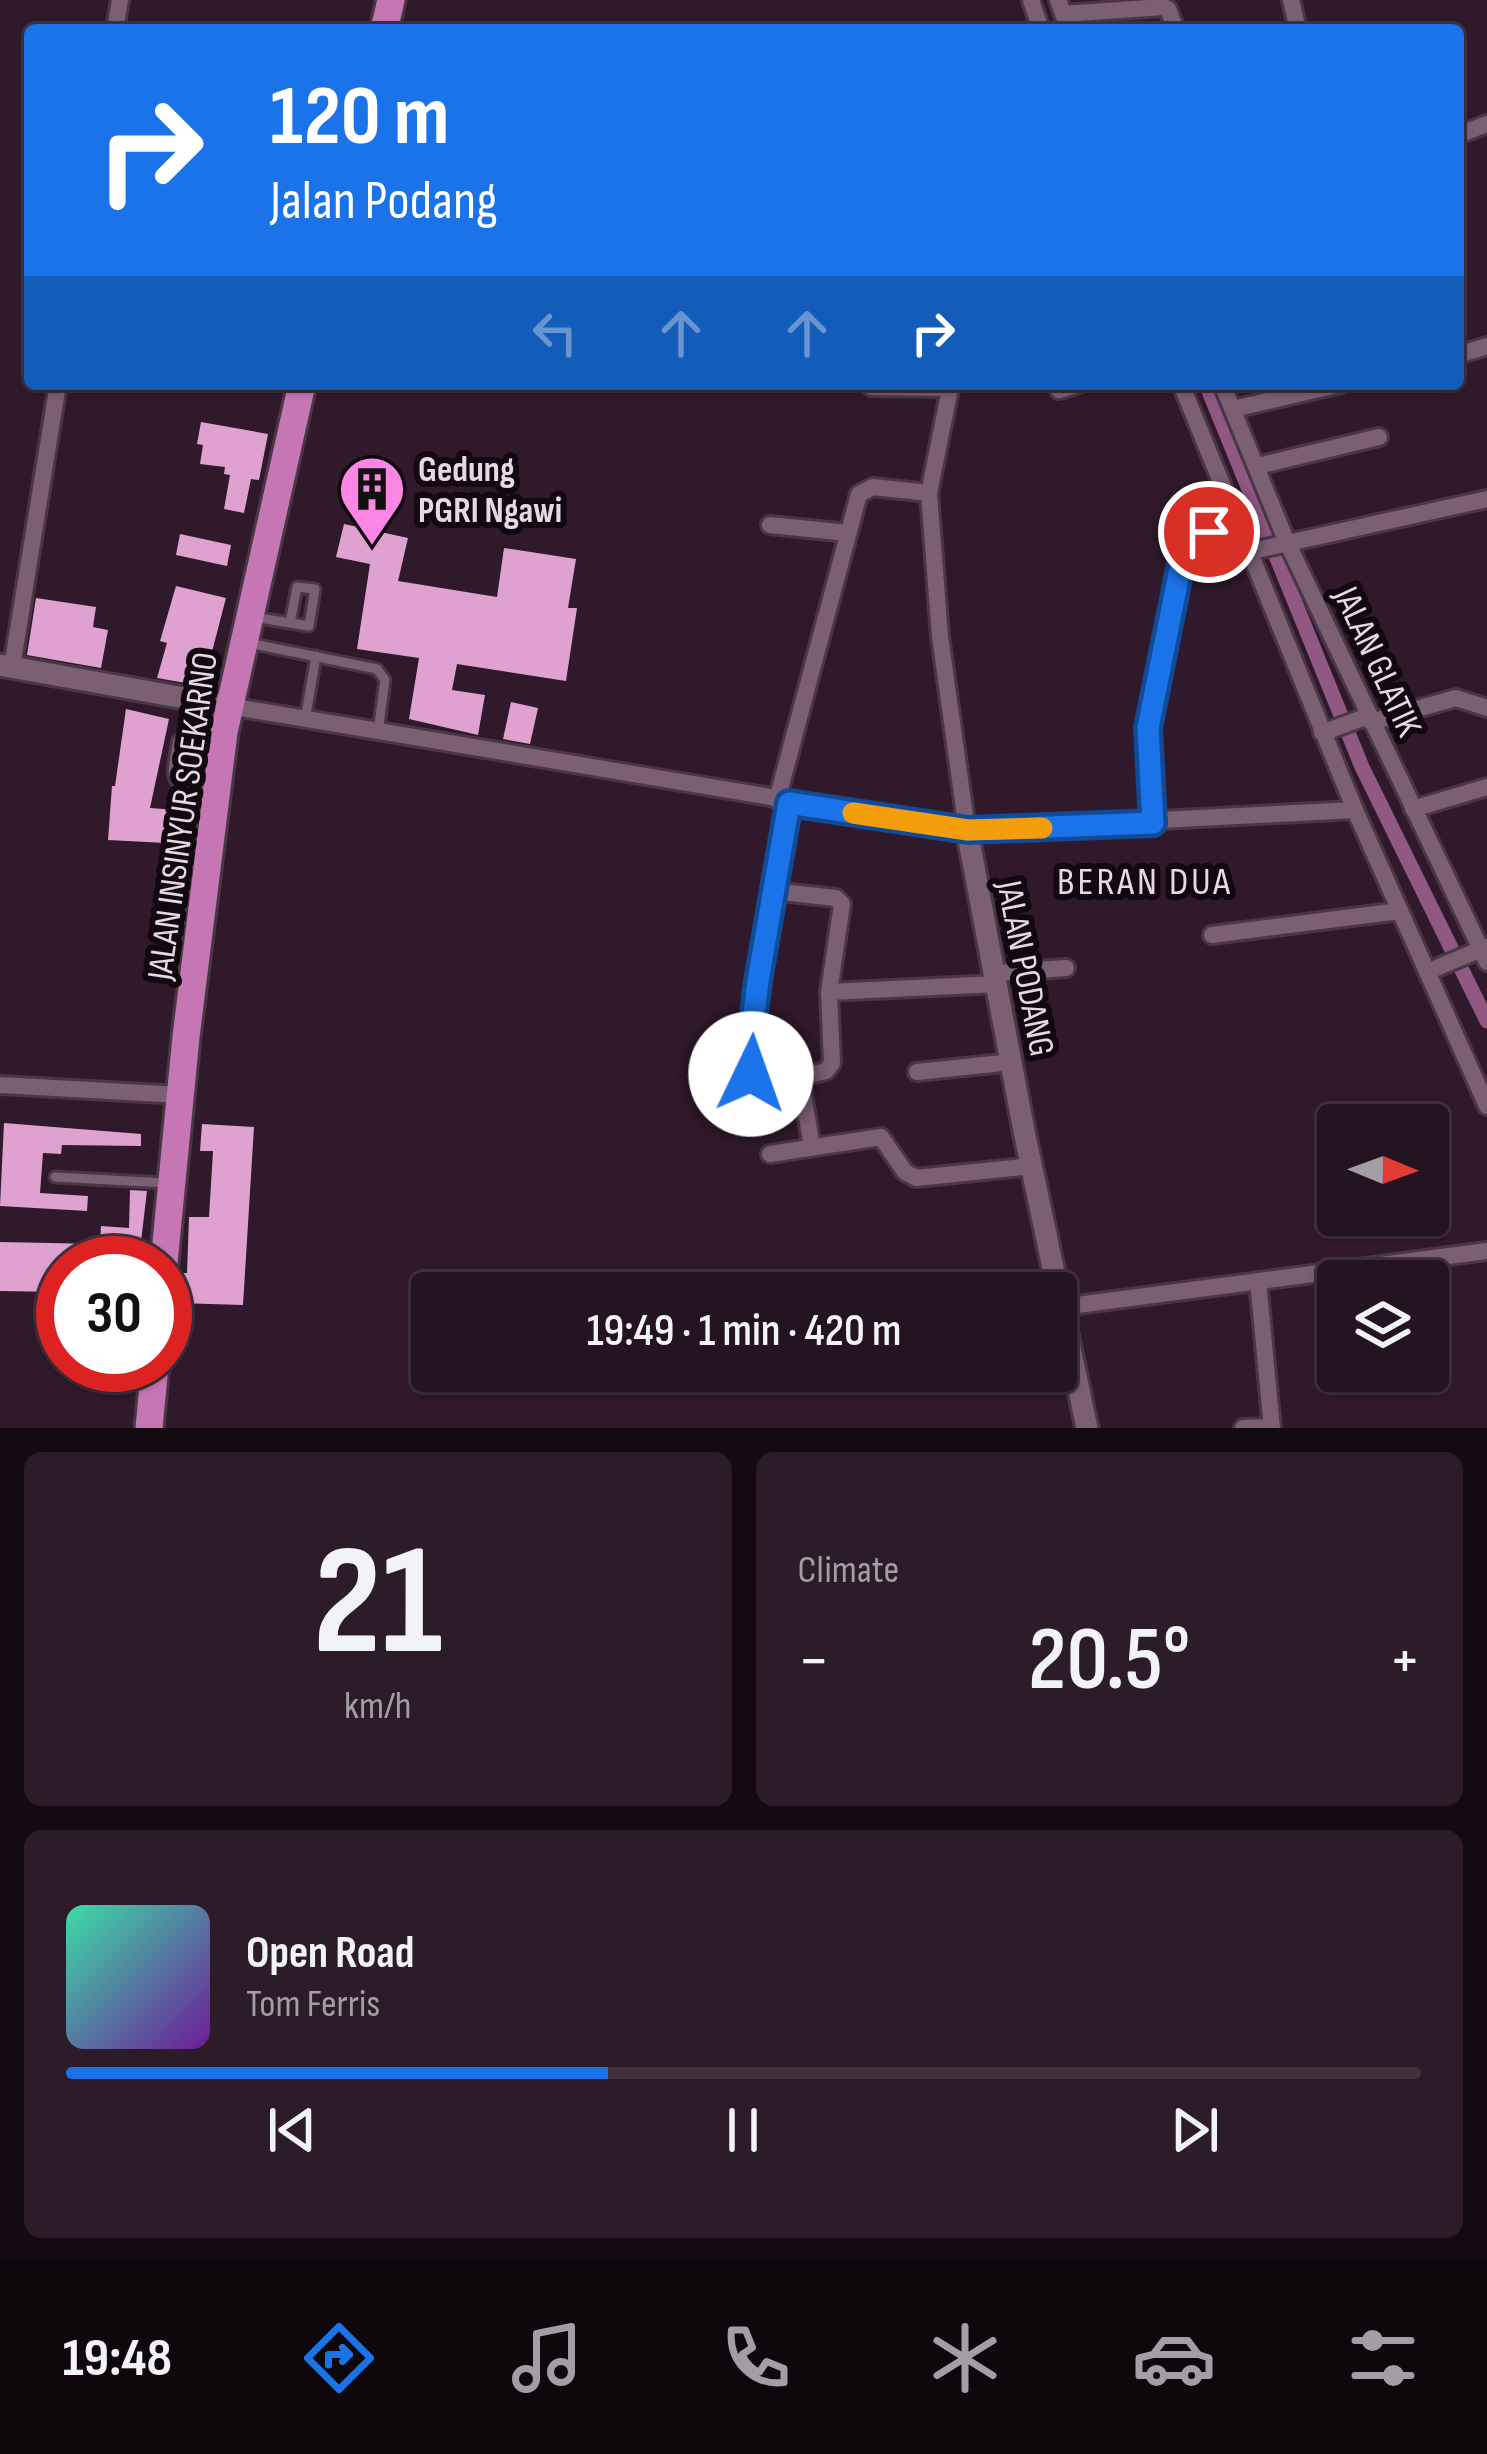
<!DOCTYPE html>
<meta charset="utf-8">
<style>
body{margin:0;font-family:"Sofia Sans Condensed",sans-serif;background:#2c1c29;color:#f1f3f6;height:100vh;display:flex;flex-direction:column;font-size:45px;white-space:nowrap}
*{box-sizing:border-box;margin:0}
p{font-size:39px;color:#a39ea5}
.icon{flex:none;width:66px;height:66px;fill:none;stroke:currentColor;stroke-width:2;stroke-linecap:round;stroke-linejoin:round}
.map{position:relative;height:1428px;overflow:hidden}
.panel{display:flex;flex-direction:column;gap:24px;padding:24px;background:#140a12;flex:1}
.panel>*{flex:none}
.hud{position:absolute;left:24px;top:24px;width:1440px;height:366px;border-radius:12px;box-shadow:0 3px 9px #0004,0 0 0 3px #41323e;background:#1a73e8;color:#fff;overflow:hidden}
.needle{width:78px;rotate:91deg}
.tools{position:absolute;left:1317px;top:1104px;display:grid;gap:24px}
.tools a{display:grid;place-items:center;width:132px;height:132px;border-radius:12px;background:#241320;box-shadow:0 3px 9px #0004,0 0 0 3px #41323e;font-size:60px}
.speed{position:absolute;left:36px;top:1236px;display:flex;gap:24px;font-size:60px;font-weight:700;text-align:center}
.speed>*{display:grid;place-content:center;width:156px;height:156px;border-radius:50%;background:#241320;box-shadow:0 3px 9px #0004,0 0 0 3px #41323e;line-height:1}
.speed .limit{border:18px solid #d22;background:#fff;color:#111}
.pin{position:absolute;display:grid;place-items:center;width:102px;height:102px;color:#fff;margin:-51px;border:6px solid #fff;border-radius:50%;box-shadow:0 3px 12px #0007}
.me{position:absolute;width:132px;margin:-66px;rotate:3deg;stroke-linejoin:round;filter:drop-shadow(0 0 9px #0008)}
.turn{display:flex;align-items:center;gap:42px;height:252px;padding:0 48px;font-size:54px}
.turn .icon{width:156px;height:156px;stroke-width:2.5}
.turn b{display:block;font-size:84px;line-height:102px}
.lanes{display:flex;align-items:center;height:114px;padding:0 48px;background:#0003;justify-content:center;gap:60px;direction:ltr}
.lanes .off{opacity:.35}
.big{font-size:90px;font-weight:600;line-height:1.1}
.panel .tile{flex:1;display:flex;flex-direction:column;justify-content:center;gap:18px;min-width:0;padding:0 42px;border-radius:18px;background:#2c1c29}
.panel .dial{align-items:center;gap:0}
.dial b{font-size:156px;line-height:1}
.song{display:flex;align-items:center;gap:36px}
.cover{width:144px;height:144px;border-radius:18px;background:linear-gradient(135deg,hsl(160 70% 55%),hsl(280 70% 35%))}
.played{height:12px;border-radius:6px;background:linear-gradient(90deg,#1a73e8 40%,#41323e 40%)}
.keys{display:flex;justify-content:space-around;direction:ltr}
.heat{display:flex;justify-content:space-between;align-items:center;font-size:66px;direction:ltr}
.panel .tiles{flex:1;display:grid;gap:24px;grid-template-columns:1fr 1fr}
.tile:last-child{grid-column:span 2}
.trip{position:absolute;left:411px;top:1272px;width:666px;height:120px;border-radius:12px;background:#241320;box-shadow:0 3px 9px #0004,0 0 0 3px #41323e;font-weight:600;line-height:120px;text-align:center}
.dock{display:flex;height:192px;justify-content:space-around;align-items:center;background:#0e080d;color:#a39ea5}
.dock .icon{width:84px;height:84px}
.dock .on{color:#1a73e8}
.dock b{font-size:54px;color:#f1f3f6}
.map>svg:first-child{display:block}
</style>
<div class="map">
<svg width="1487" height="1428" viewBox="0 0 1487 1428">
<rect width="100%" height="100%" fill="#30192b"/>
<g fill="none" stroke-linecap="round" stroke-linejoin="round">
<polyline stroke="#905883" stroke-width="15" points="1206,384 1362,767 1487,1021"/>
</g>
<g fill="#dfa2d0">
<polygon points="201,422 268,434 259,480 251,479 244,513 224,509 230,475 224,474 225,467 200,464 203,445 197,444"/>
<polygon points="344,524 408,538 398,581 497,597 504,548 576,559 568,608 577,608 566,681 457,664 452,690 485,695 478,735 409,719 419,658 357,649 370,564 336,557"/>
<polygon points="180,534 231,545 227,566 176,555"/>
<polygon points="176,586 226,598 203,686 157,678 167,643 160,641"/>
<polygon points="36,598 96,607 93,627 108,630 101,668 27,655"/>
<polygon points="511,702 538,708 530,744 503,739"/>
<polygon points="126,709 169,719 150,808 189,811 186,844 108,840 112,786 115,786"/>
<polygon points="4,1123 141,1134 141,1146 62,1145 61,1154 43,1153 40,1193 88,1196 87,1211 0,1206"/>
<polygon points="202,1124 254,1127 243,1305 177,1303 178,1273 187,1273 189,1217 209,1217 213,1151 200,1151"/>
<polygon points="130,1190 147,1191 139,1258 90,1255 90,1263 63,1263 63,1292 0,1291 0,1242 100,1244 101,1226 129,1228"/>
</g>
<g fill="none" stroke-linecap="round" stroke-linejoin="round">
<g stroke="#493745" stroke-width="15">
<g id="service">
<polyline points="253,617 309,626 315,589 297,587 290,623"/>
<polyline points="248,643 377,669 385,680 378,732"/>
<polyline points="305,720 316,656"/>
<path d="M178,740C170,783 167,786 213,791"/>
<polyline points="55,1177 166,1183"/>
</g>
</g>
<g stroke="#493745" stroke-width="22">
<g id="minor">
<polyline points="1031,0 1041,30"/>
<polyline points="1058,0 1069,30"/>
<polyline points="1291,0 1298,30"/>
<polyline points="1063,14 1163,7 1168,9 1176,30"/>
<polyline points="115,30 120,0"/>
<polyline points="1458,135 1487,124"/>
<polyline points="1458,355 1487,346"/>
<polyline points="951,384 929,493 940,636 967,830"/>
<polyline points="1181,384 1355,810 1487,1106"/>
<polyline points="1222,384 1286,540 1487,962"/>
<polyline points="871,387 950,388"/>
<polyline points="1059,390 1079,384"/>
<polyline points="1233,409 1341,384"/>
<polyline points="1257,466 1379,437"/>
<polyline points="770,525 848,533"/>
<polyline points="1252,551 1487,499"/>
<polyline points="12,667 58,384"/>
<polyline points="229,706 967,830 1355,810"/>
<polyline points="1371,722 1456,698 1487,708"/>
<polyline points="1322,733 1368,716"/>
<polyline points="777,800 859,494 873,487 929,493"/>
<path d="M789,803L758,981L748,1064C754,1087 781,1078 800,1077L812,1147"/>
<polyline points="1413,809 1487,787"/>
<polyline points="1153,823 1148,728 1185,544 1194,536 1241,525"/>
<polyline points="772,891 836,898 842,904 829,992 832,1063 826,1071 800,1077"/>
<polyline points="1212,935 1399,911"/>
<polyline points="1427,972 1486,947"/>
<polyline points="995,973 1066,968"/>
<polyline points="829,992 997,984"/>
<polyline points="917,1072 1012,1062"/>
<polyline points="0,1085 181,1095"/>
<polyline points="770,1154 881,1137 905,1172 916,1178 1032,1166"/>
<polyline points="1258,1281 1272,1428"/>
<polyline points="1062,1307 1487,1251"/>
<polyline points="1243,1428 1271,1427"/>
</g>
</g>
<g stroke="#493745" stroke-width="27">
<g id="tertiary">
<polyline points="0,665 229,706"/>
<polyline points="967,830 1024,1131 1087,1428"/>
</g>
</g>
<g stroke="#493745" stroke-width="33">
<g id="trunk">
<polyline points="384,30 391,0"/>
<polyline points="164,1263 186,1037 224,732 302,384"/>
<polyline points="149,1428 155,1365"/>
</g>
</g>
<use href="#service" stroke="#7b5f73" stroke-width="9"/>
<use href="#minor" stroke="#7b5f73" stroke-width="16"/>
<use href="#tertiary" stroke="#7b5f73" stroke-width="21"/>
<use href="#trunk" stroke="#c676b3" stroke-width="27"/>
</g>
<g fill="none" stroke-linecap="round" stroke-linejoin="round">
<g stroke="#114b97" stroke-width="30">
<polyline id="route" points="751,1074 748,1064 758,981 789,803 968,830 1153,823 1148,728 1185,544 1209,532"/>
</g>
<use href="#route" stroke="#1a73e8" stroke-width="21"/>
<polyline stroke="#f59e0b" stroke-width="21" points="853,813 968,830 1042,828"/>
</g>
<defs>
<g id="building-pin" transform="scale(3.45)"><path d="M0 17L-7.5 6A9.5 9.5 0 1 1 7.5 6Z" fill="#fc86e3" stroke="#12080f"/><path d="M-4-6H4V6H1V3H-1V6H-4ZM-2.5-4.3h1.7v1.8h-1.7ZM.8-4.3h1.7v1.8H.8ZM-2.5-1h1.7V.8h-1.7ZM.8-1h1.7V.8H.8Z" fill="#111"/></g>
</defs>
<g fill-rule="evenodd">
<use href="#building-pin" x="372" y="489"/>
</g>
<g text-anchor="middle" stroke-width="12" stroke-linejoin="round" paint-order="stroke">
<g font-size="36" font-weight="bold" fill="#e8d8e3" stroke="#12080f" text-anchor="start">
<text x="418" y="481">Gedung<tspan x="418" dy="41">PGRI Ngawi</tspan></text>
</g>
<g font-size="36" fill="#e8d8e3" stroke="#12080f">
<text transform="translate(1379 661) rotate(65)" y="13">JALAN GLATIK</text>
<text transform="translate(181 816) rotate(-82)" y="13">JALAN INSINYUR SOEKARNO</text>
<text transform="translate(1027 968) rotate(79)" y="13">JALAN PODANG</text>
</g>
<g font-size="39" letter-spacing="3" fill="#e8d8e3" stroke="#12080f">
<text x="1145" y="894">BERAN DUA</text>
</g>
</g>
</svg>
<div class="tools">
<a><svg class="needle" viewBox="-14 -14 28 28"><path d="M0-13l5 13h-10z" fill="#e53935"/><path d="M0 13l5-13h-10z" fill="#a39ea5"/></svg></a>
<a><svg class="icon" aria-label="layers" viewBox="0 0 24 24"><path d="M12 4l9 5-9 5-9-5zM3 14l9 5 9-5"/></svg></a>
</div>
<div class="speed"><div class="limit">30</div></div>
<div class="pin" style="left:1209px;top:532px;background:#d93025"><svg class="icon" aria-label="arrive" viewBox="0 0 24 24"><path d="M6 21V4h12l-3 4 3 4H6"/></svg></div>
<svg class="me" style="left:751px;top:1074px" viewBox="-20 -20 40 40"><circle r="19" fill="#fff"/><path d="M0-13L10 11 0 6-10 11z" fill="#1a73e8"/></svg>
<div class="trip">19:49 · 1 min · 420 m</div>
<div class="hud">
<div class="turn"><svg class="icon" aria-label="right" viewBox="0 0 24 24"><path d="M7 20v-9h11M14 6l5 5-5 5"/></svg><div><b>120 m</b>Jalan Podang</div></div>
<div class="lanes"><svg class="icon off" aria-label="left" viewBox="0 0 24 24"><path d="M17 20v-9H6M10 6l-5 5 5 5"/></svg><svg class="icon off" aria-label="ahead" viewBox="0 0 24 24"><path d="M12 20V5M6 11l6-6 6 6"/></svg><svg class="icon off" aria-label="ahead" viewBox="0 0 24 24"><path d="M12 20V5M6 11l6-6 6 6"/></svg><svg class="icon" aria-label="right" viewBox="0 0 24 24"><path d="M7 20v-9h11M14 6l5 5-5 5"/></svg></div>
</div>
</div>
<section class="panel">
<div class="tiles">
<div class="tile dial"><b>21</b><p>km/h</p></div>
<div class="tile"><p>Climate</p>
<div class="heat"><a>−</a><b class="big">20.5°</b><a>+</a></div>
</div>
<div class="tile">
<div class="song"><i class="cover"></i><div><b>Open Road</b><p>Tom Ferris</p></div></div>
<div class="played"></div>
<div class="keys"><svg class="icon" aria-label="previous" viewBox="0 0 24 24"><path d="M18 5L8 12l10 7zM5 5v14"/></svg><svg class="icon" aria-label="pause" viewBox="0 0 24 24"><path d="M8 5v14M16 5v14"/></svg><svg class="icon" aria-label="next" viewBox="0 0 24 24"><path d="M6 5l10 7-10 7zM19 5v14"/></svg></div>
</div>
</div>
</section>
<nav class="dock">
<b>19:48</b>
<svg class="icon on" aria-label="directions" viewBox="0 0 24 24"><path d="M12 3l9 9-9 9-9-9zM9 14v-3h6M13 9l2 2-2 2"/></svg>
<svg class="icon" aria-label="music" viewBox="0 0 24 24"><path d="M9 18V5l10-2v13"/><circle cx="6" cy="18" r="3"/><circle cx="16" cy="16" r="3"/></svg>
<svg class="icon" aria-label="phone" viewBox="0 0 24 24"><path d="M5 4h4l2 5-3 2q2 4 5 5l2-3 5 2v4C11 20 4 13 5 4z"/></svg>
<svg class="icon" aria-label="climate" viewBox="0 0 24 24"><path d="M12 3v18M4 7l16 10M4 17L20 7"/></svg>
<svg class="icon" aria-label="car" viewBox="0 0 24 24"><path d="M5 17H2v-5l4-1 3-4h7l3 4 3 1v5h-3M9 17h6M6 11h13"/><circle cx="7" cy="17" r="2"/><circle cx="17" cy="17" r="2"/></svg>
<svg class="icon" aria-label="filters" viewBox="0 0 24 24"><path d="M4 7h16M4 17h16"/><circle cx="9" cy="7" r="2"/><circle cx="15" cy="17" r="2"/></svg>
</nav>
